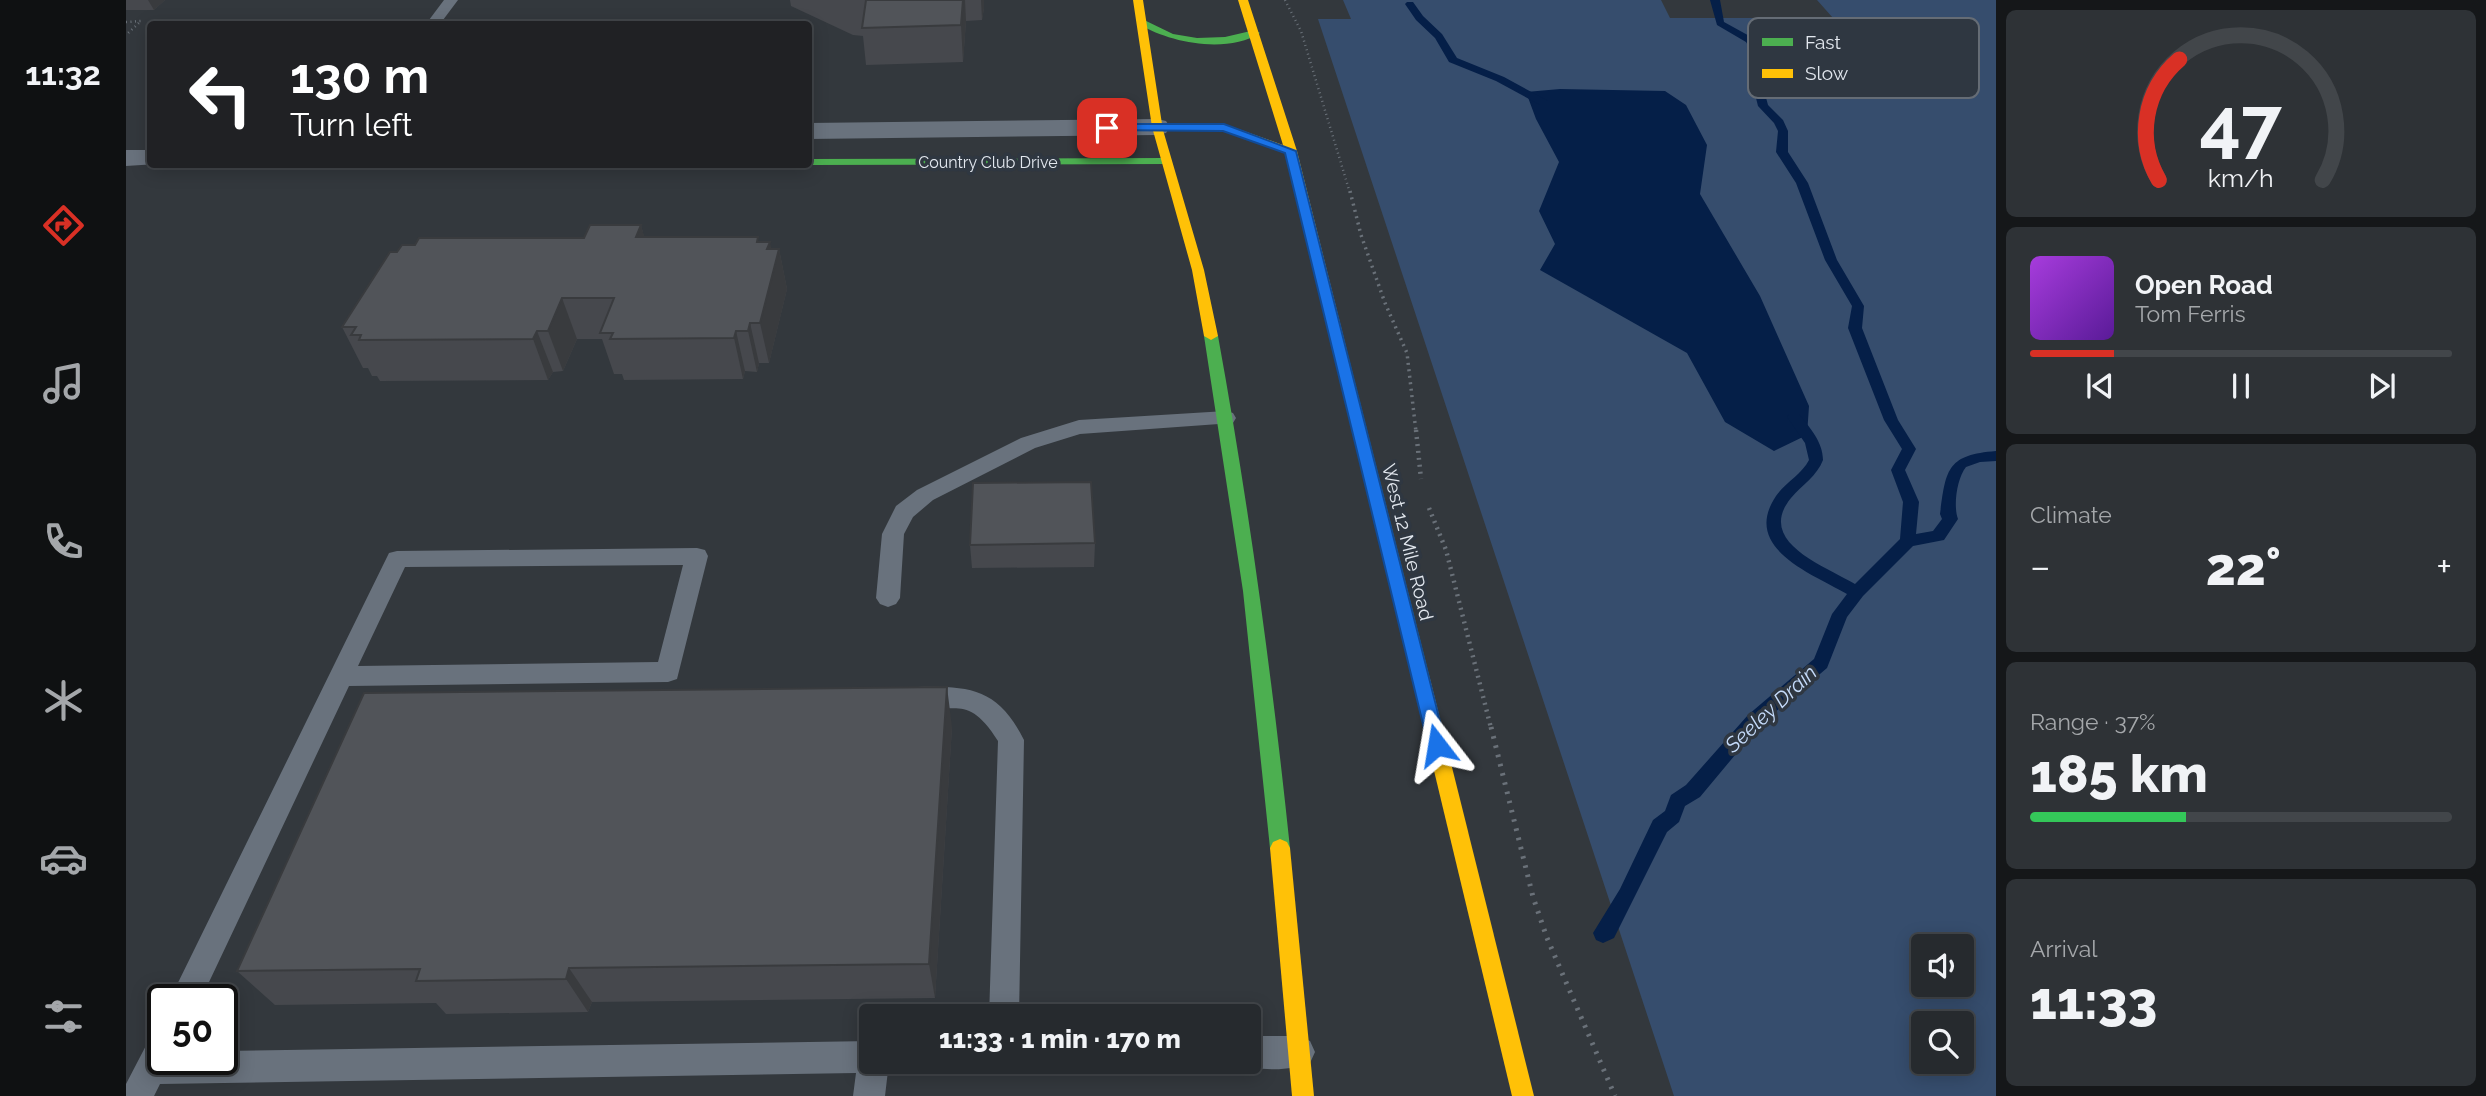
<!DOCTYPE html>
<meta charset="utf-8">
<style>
body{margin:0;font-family:Raleway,sans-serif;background:#2e3236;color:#f1f3f6;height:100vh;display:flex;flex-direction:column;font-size:26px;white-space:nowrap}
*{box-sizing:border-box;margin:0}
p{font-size:23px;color:#a4a7aa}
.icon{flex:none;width:38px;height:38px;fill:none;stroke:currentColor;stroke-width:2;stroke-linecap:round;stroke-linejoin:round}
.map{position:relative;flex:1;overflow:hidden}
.side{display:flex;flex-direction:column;gap:10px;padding:10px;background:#151719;width:490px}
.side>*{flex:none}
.guide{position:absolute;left:21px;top:21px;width:665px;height:147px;border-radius:7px;box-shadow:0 4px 18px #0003,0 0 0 2px #42464a;background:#202124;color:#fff;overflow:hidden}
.controls{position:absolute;left:1785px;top:934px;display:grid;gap:14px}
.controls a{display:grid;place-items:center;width:63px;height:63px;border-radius:7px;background:#262a2e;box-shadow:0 4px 18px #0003,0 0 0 2px #42464a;font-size:35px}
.speed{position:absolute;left:21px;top:984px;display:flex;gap:14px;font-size:35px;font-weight:700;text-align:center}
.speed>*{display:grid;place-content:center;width:91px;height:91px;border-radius:50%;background:#262a2e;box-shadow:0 4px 18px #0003,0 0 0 2px #42464a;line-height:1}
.speed .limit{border:4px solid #111;border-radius:10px;background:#fff;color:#111}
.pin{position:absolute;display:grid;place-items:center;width:60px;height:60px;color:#fff;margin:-30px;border-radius:14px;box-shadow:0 4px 10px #0006}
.me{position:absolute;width:77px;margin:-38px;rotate:346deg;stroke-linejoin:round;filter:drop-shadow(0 0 5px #0008)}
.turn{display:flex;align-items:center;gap:24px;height:147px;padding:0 28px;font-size:32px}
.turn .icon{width:91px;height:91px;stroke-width:2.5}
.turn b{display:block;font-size:49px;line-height:60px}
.big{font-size:52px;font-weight:800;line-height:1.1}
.side .widget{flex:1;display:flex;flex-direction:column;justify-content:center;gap:10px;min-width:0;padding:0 24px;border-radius:10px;background:#2e3236}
.side .dial{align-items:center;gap:0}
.dial svg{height:182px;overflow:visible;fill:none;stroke:#42464a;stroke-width:7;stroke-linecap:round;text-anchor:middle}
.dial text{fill:#f1f3f6;stroke:none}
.song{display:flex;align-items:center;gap:21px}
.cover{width:84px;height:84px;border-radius:10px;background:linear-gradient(135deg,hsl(280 70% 55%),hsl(270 70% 35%))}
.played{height:7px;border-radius:4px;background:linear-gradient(90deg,#d93025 20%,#42464a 20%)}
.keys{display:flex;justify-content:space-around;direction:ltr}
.heat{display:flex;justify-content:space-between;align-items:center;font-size:38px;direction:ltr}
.charge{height:10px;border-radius:5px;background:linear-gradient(90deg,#34c759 37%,#42464a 0)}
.trip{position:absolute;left:733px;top:1004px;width:402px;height:70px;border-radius:7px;background:#262a2e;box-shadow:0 4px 18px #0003,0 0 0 2px #42464a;font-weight:800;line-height:70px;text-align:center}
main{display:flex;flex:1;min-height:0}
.tabs{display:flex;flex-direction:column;width:126px;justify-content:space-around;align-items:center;background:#0f1112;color:#a4a7aa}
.tabs .icon{width:49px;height:49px}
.tabs .on{color:#d93025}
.tabs b{font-size:32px;color:#f1f3f6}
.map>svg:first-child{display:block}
</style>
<main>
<nav class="tabs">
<b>11:32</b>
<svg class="icon on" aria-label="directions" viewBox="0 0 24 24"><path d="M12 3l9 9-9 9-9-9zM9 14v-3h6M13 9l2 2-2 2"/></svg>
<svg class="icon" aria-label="music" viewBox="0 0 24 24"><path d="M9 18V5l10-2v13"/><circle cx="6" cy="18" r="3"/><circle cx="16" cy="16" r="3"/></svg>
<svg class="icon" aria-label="phone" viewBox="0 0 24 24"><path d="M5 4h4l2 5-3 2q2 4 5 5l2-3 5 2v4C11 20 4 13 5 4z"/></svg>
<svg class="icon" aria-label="climate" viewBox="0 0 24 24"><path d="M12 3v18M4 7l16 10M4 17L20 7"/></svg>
<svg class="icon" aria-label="car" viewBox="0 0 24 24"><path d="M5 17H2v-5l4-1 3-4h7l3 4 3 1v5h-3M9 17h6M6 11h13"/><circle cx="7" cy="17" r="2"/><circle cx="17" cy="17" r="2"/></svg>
<svg class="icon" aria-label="filters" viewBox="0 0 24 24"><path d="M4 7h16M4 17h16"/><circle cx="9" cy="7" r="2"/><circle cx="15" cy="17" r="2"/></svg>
</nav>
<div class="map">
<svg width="1870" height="1096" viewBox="0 0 1870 1096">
<rect width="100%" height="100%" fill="#33383d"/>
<path fill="#364d6d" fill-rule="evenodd" d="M1217,0H1535L1544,18H1707L1691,0H1870V1096H1548L1192,19H1225ZM1797,947H1836V985H1797ZM1797,1024H1836V1062H1797Z"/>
<polygon fill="#051f48" points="1434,89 1539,91 1560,105 1581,145 1574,194 1634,296 1683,406 1681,435 1648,451 1599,422 1561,353 1414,270 1429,244 1413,211 1433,162 1410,119 1400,92"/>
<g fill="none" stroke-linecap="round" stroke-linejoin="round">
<g fill="#051f48" fill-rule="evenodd">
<path d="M1584,0H1594L1598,22L1627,38L1637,54L1633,63L1641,73L1635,79L1642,105L1657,120L1662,131V152L1682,183L1711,260L1738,306L1736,328L1772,420L1790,449L1779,470L1793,502L1790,534L1807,531L1816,519L1814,514C1820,469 1821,455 1870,451V461L1854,462L1840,467C1831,478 1827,506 1832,519L1818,540L1787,546L1737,596L1721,617L1701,668L1634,725L1574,797L1559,806L1553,822L1541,832L1488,938L1477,943L1470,940L1467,933L1494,889L1527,820L1539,811L1545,795L1560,785L1622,715L1688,659L1706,614L1721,594C1685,573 1615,548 1650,496C1659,483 1676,474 1683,460L1679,443L1661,417L1663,414H1673C1684,428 1697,442 1697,460C1691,476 1676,485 1665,498C1629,542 1699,566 1729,584L1774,539L1777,502L1765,470L1776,449L1758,420L1722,328L1726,306L1699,260L1670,183L1650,152L1652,131L1648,123L1632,106L1625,78L1630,73L1623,63L1627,54L1620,42L1591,25Z"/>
<polygon points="1281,2 1287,2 1297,16 1316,34 1331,58 1378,77 1422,101 1422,105 1414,105 1370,81 1323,62 1309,38 1290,20 1279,4"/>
</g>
<g stroke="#6a7179" stroke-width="2.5" stroke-dasharray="1 3.5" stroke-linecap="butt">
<polyline points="1159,0 1175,31 1224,193"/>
<polyline points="0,22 15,21 0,35"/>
</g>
<polyline stroke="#6a7179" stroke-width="3.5" stroke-dasharray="2 4.5" stroke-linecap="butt" points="1224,191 1235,235 1259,303 1281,353 1290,432"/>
<g stroke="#6a7179" stroke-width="4.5" stroke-dasharray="2 5" stroke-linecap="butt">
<polyline points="1290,430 1295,479"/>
<polyline points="1303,508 1320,550 1365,728"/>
</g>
<polyline stroke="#6a7179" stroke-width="5" stroke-dasharray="2.5 7" stroke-linecap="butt" points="1365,727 1407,897 1421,938 1489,1096"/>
<g fill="#69727d" fill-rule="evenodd">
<polygon points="318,0 332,0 314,24 300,24"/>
<polygon points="1100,411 1107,413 1110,418 1107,423 954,434 909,448 807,500 787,517 778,534 774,598 770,604 762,607 754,604 750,598 756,534 770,506 791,490 895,438 953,420"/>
<path d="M571,548L579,550L582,556L551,679L542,682L223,686L75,999H44L263,553L271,551ZM557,565L532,662L232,666L279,567Z"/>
<path d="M791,687C844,686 872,688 898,740L893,1017H863L872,741C839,688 826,719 782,704L778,697L782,690Z"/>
<polygon points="37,1030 37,1059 96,1059 96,1051 746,1041 746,1062 763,1062 759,1096 727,1096 730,1073 34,1084 28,1096 0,1096 0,1084 26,1034"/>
<path d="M1124,1036H1173L1184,1041L1189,1052L1184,1063C1165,1071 1130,1072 1113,1062H1124Z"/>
</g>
<g fill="#69727d" fill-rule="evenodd">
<polygon points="1031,119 1040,121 1044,127 1040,133 1031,135 682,139 682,123"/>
<polygon points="0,150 24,150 24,164 31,164 0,166"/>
</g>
<g fill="#4caf50" fill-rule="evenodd">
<path d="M1016,19L1047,34L1071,38L1099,37L1129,30L1134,33C1101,54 1044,43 1013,24L1011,22Z"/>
<polygon points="1041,158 1045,159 1045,163 1041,164 682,165 679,164 682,164 682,159"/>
<path d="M1085,332L1092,336C1123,506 1146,676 1164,848L1161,854L1154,857L1147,854L1144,848L1117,591L1078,336Z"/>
<polygon points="1214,347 1221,351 1304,679 1301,684 1295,686 1289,684 1286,679 1207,351"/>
</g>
<g fill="#ffc107" fill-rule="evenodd">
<polygon points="1007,0 1017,0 1036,124 1098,124 1157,145 1112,0 1122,0 1171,151 1221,351 1219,354 1209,354 1207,351 1160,153 1097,130 1037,130 1078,270 1092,336 1085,340 1078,336 1066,270 1026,127"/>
<polygon points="1295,672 1301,674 1304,679 1408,1096 1386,1096 1286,679 1289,674"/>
<polygon points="1154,839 1161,842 1164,848 1188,1096 1166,1096 1144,848 1147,842"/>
</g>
</g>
<g fill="#46484d">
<polygon points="0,0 39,0 28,10 0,10"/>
<polygon points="664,0 858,0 858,8 856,20 840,21 837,62 740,65 737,36 727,35 665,6"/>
<polygon points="515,225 518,237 633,242 645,249 653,249 661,289 643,363 633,363 631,372 619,371 617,379 498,380 496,374 488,374 476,339 451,339 437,371 427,372 422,380 254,381 251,376 246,376 242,368 237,368 216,327 271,252 458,238"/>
<polygon points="969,543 968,567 846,568 844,545"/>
<polygon points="826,727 809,998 466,1002 462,1012 320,1014 310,1003 149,1005 111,971"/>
</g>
<g fill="#393b3e">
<polygon points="22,0 39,0 28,10"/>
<polygon points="837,0 839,0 840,21 837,62 835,25"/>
<polygon points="855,0 858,0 858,8 856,20"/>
<polygon points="515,225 526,265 510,237"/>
<polygon points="644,242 649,267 653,249 661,289 643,363 634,323 641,249"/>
<polygon points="436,298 451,339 437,371 422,331"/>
<polygon points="624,323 633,363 631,372 622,331"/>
<polygon points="411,331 427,372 422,380 407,339"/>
<polygon points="610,331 619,371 617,379 608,338"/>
<polygon points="821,687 826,727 809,998 803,964"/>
<polygon points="443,968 466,1002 462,1012 440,979"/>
</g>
<g fill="#515459" stroke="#393b3e" stroke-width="2">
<polygon points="740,0 837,0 835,25 736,28"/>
<polygon points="464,225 515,225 510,237 632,237 631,242 644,242 641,249 653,249 634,323 624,323 622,331 610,331 608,338 484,339 487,333 474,333 488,298 436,298 422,331 411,331 407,339 233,340 235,335 225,335 230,327 216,327 264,252 271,252 276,245 289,245 293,238 458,238"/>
<polygon points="965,482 969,543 844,545 847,483"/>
<polygon points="821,687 803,964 443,968 440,979 290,981 294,969 111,971 238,693"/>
</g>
<polygon fill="#1a73e8" stroke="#114b97" stroke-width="2" points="981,124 1098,124 1170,151 1320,745 1317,750 1311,753 1304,750 1302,745 1159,153 1097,131 977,130 975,128"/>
<g text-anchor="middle" stroke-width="7" stroke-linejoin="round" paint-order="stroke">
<g font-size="16" fill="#e2e7ee" stroke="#2f3741">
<text x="862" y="168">Country Club Drive</text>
</g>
<g font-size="19" fill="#e2e7ee" stroke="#2f3741">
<text transform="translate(1282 542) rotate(76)" y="7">West 12 Mile Road</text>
</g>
<g font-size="21" font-style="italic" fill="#c5dbfa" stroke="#2f3741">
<text transform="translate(1645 709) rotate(-43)" y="7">Seeley Drain</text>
</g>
</g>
<rect x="1622" y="18" width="231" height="80" rx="10" fill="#2f3741" stroke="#656c75" stroke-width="2"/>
<rect x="1636" y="38" width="31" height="8" fill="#4caf50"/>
<rect x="1636" y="69" width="31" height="9" fill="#ffc107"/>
<g font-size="19" fill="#e2e7ee">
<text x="1679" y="49">Fast</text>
<text x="1679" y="80">Slow</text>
</g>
</svg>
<div class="controls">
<a><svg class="icon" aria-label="sound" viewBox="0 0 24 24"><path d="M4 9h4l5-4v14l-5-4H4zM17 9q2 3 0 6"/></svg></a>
<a><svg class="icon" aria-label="search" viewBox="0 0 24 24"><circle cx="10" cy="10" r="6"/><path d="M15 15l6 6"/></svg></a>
</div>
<div class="speed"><div class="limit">50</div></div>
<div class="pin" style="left:981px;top:128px;background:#d93025"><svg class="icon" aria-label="arrive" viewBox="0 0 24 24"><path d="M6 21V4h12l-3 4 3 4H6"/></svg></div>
<svg class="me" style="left:1311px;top:745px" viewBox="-20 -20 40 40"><path d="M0-17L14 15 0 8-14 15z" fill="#1a73e8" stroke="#fff" stroke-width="4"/></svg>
<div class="trip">11:33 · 1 min · 170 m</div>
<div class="guide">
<div class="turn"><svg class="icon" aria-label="left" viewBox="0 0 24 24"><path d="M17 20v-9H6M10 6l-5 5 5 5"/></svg><div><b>130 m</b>Turn left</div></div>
</div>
</div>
<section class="side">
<div class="widget dial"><svg viewBox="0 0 100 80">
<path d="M14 69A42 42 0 1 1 86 69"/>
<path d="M14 69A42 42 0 0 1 23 16" stroke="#d93025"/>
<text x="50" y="56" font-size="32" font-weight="700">47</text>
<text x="50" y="72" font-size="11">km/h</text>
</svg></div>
<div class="widget">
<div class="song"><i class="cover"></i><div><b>Open Road</b><p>Tom Ferris</p></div></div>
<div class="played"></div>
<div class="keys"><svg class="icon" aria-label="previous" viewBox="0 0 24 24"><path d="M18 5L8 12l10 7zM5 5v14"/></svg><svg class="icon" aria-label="pause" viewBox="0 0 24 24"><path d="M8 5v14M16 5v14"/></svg><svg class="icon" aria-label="next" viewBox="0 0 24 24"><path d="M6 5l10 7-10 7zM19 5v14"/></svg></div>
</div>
<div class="widget"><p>Climate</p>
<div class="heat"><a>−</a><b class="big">22°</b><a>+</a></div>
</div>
<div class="widget"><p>Range · 37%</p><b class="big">185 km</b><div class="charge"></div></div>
<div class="widget"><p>Arrival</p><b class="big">11:33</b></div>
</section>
</main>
